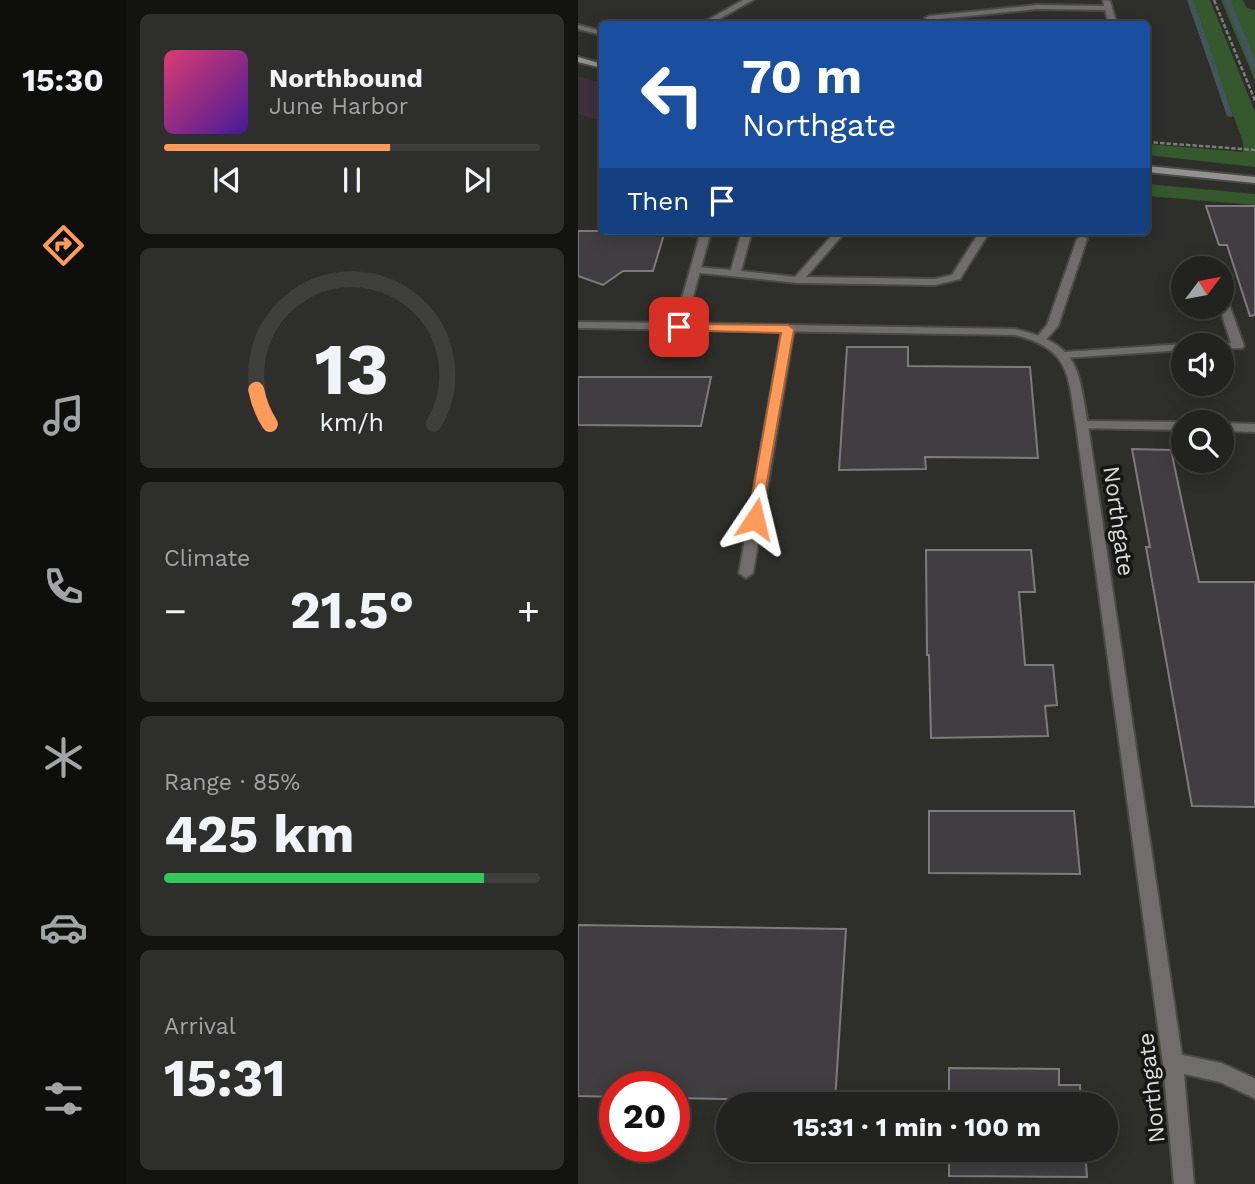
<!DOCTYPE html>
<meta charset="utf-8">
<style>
body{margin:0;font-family:"Work Sans",sans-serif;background:#2e2f2d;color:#f1f3f6;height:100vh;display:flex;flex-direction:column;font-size:26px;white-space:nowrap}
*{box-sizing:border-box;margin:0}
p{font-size:23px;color:#a2a4a5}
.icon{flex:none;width:38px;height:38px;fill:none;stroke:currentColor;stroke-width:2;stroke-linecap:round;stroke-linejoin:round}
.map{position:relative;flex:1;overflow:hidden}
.details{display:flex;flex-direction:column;gap:14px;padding:14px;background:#131312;width:452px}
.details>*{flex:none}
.guide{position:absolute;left:21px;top:21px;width:551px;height:214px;border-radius:7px;box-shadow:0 4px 18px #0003,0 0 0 2px #3f3f3e;background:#1a4fa0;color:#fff;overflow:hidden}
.needle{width:46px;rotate:58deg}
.fabs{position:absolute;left:593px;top:256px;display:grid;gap:14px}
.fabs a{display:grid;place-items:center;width:63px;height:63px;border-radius:50%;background:#222220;box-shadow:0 4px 18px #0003,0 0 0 2px #3f3f3e;font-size:35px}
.speed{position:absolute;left:21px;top:1071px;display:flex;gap:14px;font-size:35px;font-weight:700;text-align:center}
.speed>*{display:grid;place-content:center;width:91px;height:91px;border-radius:50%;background:#222220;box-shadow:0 4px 18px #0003,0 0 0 2px #3f3f3e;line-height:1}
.speed .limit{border:10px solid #d22;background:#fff;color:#111}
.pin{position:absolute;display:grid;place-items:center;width:60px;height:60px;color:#fff;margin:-30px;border-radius:14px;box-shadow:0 4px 10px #0006}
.me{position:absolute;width:77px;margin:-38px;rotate:10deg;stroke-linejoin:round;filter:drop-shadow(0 0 5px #0008)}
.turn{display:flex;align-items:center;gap:24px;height:147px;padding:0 28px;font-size:32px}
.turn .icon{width:91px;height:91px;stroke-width:2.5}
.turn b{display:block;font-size:49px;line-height:60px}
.then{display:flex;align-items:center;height:66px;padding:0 28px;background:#0003;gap:14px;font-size:26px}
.big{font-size:52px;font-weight:700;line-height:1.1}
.details .widget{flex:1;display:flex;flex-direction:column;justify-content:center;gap:10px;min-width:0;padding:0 24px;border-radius:10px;background:#2e2f2d}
.details .dial{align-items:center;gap:0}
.dial svg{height:182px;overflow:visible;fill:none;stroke:#3f3f3e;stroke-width:7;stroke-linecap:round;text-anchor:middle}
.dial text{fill:#f1f3f6;stroke:none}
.song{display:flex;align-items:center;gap:21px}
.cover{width:84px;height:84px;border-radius:10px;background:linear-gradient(135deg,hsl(340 70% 55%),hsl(260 70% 35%))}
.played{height:7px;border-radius:4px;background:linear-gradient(90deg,#ff9b5a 60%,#3f3f3e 60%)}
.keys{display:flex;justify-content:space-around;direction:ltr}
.heat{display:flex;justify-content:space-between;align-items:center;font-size:38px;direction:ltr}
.charge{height:10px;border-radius:5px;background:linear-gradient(90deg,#34c759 85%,#3f3f3e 0)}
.trip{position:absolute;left:138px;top:1092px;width:402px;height:70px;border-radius:35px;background:#222220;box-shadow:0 4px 18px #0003,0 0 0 2px #3f3f3e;font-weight:700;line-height:70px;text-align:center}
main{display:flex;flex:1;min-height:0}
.menu{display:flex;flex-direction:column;width:126px;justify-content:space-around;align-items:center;background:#0e0e0d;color:#a2a4a5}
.menu .icon{width:49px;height:49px}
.menu .on{color:#ff9b5a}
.menu b{font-size:32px;color:#f1f3f6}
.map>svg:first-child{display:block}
</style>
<main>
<nav class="menu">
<b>15:30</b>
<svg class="icon on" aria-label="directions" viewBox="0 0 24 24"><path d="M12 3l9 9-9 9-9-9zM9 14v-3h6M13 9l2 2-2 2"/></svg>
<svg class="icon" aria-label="music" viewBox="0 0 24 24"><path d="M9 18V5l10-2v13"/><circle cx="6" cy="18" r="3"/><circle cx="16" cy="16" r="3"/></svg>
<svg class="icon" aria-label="phone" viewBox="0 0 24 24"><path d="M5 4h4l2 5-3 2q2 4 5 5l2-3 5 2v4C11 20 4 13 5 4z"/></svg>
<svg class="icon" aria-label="climate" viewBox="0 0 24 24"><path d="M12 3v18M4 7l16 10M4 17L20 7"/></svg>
<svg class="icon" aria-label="car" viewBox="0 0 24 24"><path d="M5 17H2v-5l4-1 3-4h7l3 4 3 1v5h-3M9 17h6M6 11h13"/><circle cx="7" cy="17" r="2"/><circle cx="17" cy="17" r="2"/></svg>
<svg class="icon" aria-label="filters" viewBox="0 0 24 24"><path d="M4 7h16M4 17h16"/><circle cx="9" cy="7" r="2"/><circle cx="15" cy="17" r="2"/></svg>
</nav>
<section class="details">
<div class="widget">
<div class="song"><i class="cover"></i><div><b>Northbound</b><p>June Harbor</p></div></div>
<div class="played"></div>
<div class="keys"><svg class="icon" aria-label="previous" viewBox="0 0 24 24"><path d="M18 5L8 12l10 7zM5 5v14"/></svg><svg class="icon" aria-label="pause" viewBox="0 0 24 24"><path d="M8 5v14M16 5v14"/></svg><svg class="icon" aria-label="next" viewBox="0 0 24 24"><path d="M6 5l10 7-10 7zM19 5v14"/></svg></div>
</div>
<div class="widget dial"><svg viewBox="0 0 100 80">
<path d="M14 69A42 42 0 1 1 86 69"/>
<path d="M14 69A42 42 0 0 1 8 54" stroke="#ff9b5a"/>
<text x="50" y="56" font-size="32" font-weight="700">13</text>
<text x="50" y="72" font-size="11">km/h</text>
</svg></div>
<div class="widget"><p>Climate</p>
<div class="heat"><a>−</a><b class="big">21.5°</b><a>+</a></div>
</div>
<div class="widget"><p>Range · 85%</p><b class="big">425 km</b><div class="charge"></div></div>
<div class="widget"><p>Arrival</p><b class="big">15:31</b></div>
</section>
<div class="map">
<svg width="678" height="1184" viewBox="0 0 678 1184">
<rect width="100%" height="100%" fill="#2e2e2a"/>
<polygon fill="#3f303c" points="0,76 24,83 24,121 0,114"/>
<g fill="#36582f">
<polygon points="613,0 632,0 677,112 677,167 569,155 569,144 665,152 665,142"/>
<polygon points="643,0 665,0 669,8 677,10 677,81"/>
<polygon points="569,184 677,194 677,205 569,196"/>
</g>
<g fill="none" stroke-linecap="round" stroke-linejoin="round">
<g fill="#43555c" fill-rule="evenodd">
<polygon points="609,0 615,0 655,116 654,117 649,116"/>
<polygon points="646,0 652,0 678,62 678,73 675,71"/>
</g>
</g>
<g fill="#413e41" stroke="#7e7b7e" stroke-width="2">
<polygon points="628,206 677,206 677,315 672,316 649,245 641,245"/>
<polygon points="0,231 87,231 75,271 45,271 25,285 0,276"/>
<polygon points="269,347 330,347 330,366 452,367 460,458 347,457 348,469 261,470"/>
<polygon points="0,377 133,377 123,426 0,425"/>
<polygon points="554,449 593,450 621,582 677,582 677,807 614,806 568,547 572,547"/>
<polygon points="348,550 453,550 457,592 441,592 447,665 475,665 479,705 467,706 470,736 353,738 351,655 349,655"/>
<polygon points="351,811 496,811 502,874 351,873"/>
<polygon points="0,925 268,929 257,1101 96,1098 96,1087 37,1087 37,1097 0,1096"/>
<polygon points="371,1068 481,1069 481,1085 502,1085 503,1104 371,1104"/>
<polygon points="371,1150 507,1150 509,1177 371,1176"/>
</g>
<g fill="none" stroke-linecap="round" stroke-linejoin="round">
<g stroke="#4a4a46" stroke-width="4">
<g id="lane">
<path d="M96,231H131L132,232C124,237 104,236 96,231Z"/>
<polygon points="164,231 174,231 163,271 217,277 258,231 268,231 228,277 357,279 374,275 402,231 412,231 382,279 357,285 220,283 113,272 113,268 117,267 153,270"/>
<polygon points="504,236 509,239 480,326 467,341 459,341 457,339 469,325 499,239"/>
<polygon points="644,295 649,298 666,346 664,348 644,349 644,345 639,345 653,343 641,306 644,306"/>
<polygon points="210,326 216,329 175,573 168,578 161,573 204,329"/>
<polygon points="606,344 610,345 606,345 606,350 487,358 481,355 487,352"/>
<polygon points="504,421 606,422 606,430 500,428 498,425 500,422"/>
<polygon points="644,423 678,424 678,432 644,431"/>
<polygon points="595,1053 643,1063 678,1079 678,1099 642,1082 588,1070 585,1063 588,1056"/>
</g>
</g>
<g stroke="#4a4a46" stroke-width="4">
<g id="street">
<polygon points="165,0 175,0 132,24 123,24"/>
<polygon points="525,0 532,1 539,24 531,24 527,10 459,9 351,20 347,18 351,16 459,5 526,6"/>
<polygon points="0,25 24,31 24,35 0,29"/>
<path d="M123,231H133L108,323L437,329C501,344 500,366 510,425L605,1063L616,1184H596L585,1063L498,425C490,375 493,349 437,335L0,328V322L97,323Z"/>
</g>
</g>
<g stroke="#4a4a46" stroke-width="4">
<g id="secondary">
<polygon points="0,57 24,64 24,68 0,62"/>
<polygon points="569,166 678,177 678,183 569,172"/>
</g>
</g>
<g stroke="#7b7b78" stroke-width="2.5" stroke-dasharray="4.5 2" stroke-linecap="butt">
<polyline points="636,0 678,103"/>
<polyline points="569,142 678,150"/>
</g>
<use href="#lane" fill="#6f6e6d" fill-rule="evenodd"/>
<use href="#street" fill="#6f6e6d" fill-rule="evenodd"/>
<use href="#secondary" fill="#949290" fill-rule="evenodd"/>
</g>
<polygon fill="#ff9b5a" stroke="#a6653a" stroke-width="2" points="101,324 210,325 216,329 182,522 172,522 170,519 203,333 96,330 94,327"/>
<g text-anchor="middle" stroke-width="7" stroke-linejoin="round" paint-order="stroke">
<g font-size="23" fill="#dcdcda" stroke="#161614">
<text transform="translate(541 521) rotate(82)" y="8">Northgate</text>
<text transform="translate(573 1088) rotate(-96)" y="8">Northgate</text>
</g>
</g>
</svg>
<div class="fabs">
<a><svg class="needle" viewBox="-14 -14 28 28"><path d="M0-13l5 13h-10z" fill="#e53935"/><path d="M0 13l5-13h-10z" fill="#a2a4a5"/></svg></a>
<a><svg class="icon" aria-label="sound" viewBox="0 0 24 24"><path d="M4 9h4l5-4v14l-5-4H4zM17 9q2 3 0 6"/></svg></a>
<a><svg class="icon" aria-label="search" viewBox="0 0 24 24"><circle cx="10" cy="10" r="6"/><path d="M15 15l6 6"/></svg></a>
</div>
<div class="speed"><div class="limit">20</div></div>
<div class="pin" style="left:101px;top:327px;background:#d93025"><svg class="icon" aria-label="arrive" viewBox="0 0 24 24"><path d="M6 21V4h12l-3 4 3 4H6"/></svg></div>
<svg class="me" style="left:177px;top:519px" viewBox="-20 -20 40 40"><path d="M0-17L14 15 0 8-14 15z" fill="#ff9b5a" stroke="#fff" stroke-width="4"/></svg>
<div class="trip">15:31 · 1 min · 100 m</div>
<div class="guide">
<div class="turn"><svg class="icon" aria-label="left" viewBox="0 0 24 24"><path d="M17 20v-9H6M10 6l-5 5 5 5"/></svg><div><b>70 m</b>Northgate</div></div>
<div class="then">Then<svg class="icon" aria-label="arrive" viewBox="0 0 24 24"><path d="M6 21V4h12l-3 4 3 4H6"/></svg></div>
</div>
</div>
</main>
